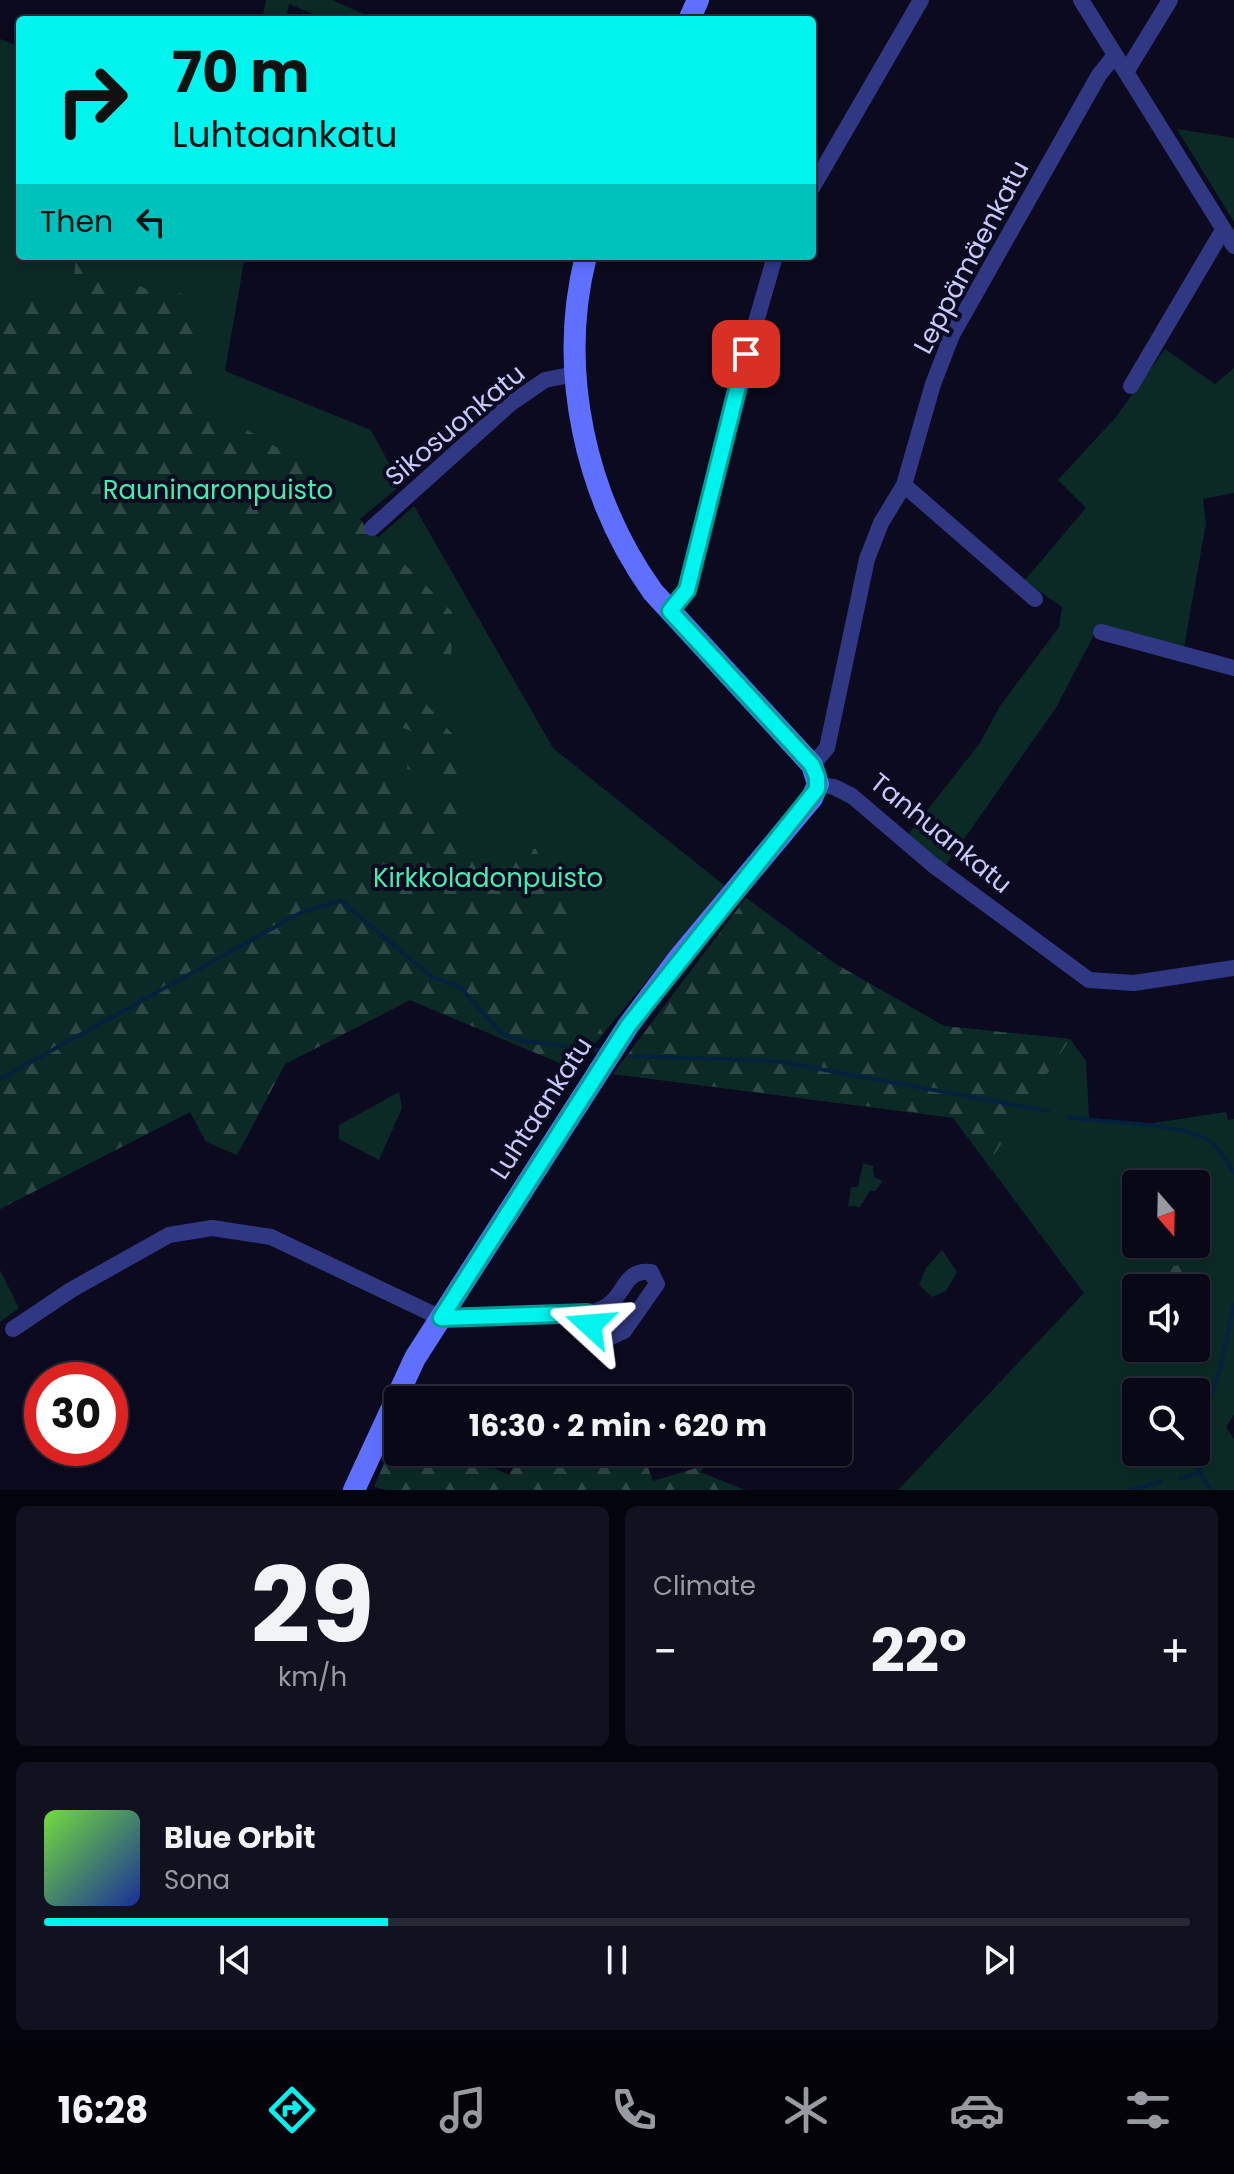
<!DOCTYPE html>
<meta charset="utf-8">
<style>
body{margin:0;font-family:Poppins,sans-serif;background:#111120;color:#f1f3f6;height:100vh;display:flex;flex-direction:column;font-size:30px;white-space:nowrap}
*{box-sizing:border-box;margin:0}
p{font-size:26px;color:#989aa1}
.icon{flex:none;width:44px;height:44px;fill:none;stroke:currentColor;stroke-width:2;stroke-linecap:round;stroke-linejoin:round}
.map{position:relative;height:1490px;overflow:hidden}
.panel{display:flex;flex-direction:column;gap:16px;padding:16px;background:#04040d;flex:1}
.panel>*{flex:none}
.hud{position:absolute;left:16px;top:16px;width:800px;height:244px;border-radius:8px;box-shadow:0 4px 12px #0003,0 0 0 2px #292936;background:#00f3ec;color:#111;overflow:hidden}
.needle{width:52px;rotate:160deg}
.fabs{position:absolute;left:1122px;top:1170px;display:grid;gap:16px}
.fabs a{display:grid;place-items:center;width:88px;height:88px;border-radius:8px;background:#080817;box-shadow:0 4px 12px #0003,0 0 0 2px #292936;font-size:40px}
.speed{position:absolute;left:24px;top:1362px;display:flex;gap:16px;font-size:40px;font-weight:700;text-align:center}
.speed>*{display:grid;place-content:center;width:104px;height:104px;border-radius:50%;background:#080817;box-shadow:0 4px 12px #0003,0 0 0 2px #292936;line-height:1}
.speed .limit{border:12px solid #d22;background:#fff;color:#111}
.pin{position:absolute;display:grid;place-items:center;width:68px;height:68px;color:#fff;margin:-34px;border-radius:16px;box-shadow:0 4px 12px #0006}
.me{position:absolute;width:88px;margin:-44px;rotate:289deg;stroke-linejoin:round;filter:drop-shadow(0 0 6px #0008)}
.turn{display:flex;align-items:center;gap:28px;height:168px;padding:0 24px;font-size:36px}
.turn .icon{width:104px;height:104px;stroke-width:2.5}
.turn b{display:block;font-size:56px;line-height:68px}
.then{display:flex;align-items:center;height:76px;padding:0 24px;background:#0003;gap:16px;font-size:30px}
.big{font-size:60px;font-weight:700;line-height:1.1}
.panel .widget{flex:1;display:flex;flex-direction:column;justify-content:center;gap:12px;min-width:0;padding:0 28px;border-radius:12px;background:#111120}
.panel .dial{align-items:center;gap:0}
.dial b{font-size:104px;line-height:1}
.song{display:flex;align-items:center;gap:24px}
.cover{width:96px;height:96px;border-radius:12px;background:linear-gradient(135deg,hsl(100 70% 55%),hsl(230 70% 35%))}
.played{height:8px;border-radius:4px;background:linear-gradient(90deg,#00f3ec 30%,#292936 30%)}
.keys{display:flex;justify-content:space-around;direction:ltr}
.heat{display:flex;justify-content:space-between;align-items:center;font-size:44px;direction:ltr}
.panel .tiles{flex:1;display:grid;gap:16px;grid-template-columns:1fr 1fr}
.widget:last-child{grid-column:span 2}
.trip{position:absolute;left:384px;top:1386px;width:468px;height:80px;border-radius:8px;background:#080817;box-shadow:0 4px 12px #0003,0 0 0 2px #292936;font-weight:700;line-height:80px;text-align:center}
.tab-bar{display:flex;height:128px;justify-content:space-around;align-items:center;background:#030309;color:#989aa1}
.tab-bar .icon{width:56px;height:56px}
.tab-bar .current{color:#00f3ec}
.tab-bar b{font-size:36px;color:#f1f3f6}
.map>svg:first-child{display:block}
</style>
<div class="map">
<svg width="1234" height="1490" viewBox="0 0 1234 1490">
<defs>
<pattern id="forest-firs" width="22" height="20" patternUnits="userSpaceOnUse" patternTransform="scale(2)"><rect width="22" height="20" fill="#0c2a25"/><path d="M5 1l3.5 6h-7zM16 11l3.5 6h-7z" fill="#2e4846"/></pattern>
</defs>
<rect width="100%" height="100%" fill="#0b0a1f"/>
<g fill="#0c2a25" fill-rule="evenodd">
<polygon points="266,0 332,0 377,20 328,20 289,4 286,20 262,20"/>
<polygon points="0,39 20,47 20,256 245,256 225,371 371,430 401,485 259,603 0,409"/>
<polygon points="1177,129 1234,138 1234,222"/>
<polygon points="1165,349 1215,384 1234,368 1234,493 1203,499 1206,523 1184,647 1099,625 1057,706 946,865 906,837 980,743 1000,706 1059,627 1062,607 1024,581 1086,508 1058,480 1116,417"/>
<polygon points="414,506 553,748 725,886 574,1069 410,1000 285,1064 237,1155 206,1142 190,1112 0,1209 278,625"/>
<path d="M746,898L834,963L944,1026L1070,1039L1086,1061L1089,1118L1140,1125L1226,1112L1228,1120L1234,1119V1415L1226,1427L1234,1439V1490H898L1084,1293L953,1118L613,1074ZM1136,1184H1196V1244H1136ZM1136,1288H1196V1348H1136ZM1136,1392H1196V1452H1136Z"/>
<polygon points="399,1092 402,1108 379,1160 339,1139 339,1125"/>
<polygon points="863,1163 873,1166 874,1177 883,1181 875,1191 870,1191 860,1207 848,1206 851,1187 858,1187"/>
<polygon points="942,1250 957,1272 946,1291 932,1297 919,1285 926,1268"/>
<polygon points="0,1270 19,1308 0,1322"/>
</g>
<g fill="url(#forest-firs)">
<polygon points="76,256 157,294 173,287 194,304 192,398 304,463 452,612 451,670 428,655 409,684 466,750 463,775 437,779 407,769 409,747 426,747 425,736 403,728 391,714 385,718 390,729 402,737 395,744 400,781 420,788 420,800 428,807 449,795 465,806 464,844 473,861 517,858 519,849 536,849 546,873 563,870 578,877 564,937 579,989 603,1034 574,1069 410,1000 285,1064 237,1155 190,1112 0,1209 0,300 72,297"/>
<polygon points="746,898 834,963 944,1026 1070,1039 988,1164 953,1117 613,1074"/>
<path d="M1197,1264L1209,1285L1196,1311V1288H1141C1158,1266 1171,1265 1197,1264Z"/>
<polygon points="398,1431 398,1452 459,1452 509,1475 523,1452 570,1452 589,1464 604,1465 609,1452 642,1452 653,1481 706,1465 700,1472 745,1490 386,1490 374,1487"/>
</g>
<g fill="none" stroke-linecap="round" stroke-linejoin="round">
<g stroke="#04213e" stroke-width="4">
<polyline points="630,1056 776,1061 1048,1111"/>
<polyline points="0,1079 302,912 341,901 432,977 460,987 502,1034 523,1041 600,1050"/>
<path d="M1068,1117C1105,1123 1169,1123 1200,1136C1216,1142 1226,1159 1234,1173"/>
<polyline points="1180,1478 1200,1473"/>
<polyline points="1130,1490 1160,1482"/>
<polyline points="1211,1490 1200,1473 1196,1446 1220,1370 1234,1304"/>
</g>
<g stroke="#303883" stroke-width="16">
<polyline points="1081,0 1234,246"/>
<polyline points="1126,72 1170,0"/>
<polyline points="812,188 921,0"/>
<polyline points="1131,386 1223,230"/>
<polyline points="904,485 1035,599"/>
<polyline points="372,528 510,404 545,380 575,374"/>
<polyline points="670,611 687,590 731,409 775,256"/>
<polyline points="1101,632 1234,668"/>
<polyline points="812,765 827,748 867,559 881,523 904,485 933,384 952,335 1099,75 1115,55"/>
<polyline points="818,784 834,787 852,796 933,865 1089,980 1134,983 1234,968"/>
<path d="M13,1329L71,1290L169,1235L212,1228L271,1237L441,1318L590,1313C595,1311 604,1309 608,1305C626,1293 624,1269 651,1272L657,1284L624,1331L611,1337C597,1332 591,1328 587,1313"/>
</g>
<g stroke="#5f70ff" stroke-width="22">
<polyline points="689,20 698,0"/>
<path d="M354,1490L415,1358L628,1026L678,959L812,798L818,784L812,765L653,592C585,497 557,370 586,256"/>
</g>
</g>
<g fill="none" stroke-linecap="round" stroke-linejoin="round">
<g stroke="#009e99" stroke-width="20">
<polyline id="route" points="590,1325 587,1313 441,1318 628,1026 817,789 817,777 812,765 670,611 687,590 746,354"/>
</g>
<use href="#route" stroke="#00f3ec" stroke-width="14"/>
</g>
<g text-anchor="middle" stroke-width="8" stroke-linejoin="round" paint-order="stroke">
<g font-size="26" fill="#c8c9ff" stroke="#0b0a1f">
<text transform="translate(971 257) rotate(-62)" y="9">Leppämäenkatu</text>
<text transform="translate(455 425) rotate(-40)" y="9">Sikosuonkatu</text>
<text transform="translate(941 833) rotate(39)" y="9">Tanhuankatu</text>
<text transform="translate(541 1108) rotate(-57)" y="9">Luhtaankatu</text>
</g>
<g font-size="26" fill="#48ebad" stroke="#0b0a1f">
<text x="218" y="499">Rauninaronpuisto</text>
<text x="488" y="887">Kirkkoladonpuisto</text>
</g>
</g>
</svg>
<div class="fabs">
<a><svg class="needle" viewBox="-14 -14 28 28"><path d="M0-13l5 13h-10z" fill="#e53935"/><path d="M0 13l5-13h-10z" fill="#989aa1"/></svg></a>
<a><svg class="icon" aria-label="sound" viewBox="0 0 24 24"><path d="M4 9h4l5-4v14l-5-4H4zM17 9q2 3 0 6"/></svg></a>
<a><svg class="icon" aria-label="search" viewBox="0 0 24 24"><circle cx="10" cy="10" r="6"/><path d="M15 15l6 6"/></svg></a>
</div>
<div class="speed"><div class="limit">30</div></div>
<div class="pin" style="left:746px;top:354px;background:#d93025"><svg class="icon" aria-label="arrive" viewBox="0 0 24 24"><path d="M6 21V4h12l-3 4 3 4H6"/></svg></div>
<svg class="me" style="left:590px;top:1325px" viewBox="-20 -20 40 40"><path d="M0-17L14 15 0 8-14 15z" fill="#00f3ec" stroke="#fff" stroke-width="4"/></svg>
<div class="trip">16:30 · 2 min · 620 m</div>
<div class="hud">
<div class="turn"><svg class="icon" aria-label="right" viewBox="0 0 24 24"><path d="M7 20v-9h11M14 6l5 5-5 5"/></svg><div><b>70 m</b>Luhtaankatu</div></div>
<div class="then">Then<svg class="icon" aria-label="left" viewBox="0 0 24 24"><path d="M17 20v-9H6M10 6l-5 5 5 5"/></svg></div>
</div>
</div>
<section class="panel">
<div class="tiles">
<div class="widget dial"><b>29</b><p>km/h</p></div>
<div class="widget"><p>Climate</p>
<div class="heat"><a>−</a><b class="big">22°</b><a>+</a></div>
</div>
<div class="widget">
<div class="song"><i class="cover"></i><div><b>Blue Orbit</b><p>Sona</p></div></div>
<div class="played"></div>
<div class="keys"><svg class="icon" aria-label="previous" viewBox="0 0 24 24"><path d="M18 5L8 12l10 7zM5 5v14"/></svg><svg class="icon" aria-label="pause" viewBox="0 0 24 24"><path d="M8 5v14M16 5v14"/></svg><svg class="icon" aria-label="next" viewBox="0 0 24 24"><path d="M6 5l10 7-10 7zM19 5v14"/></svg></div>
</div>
</div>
</section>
<nav class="tab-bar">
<b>16:28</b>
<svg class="icon current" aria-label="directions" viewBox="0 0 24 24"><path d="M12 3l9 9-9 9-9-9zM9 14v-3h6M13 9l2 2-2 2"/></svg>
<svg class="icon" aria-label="music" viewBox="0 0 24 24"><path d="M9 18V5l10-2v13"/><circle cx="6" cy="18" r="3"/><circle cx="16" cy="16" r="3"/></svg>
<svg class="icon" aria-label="phone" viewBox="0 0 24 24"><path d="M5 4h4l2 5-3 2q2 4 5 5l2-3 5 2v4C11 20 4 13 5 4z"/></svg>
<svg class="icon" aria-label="climate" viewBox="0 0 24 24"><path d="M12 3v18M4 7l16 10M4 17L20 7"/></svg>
<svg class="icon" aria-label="car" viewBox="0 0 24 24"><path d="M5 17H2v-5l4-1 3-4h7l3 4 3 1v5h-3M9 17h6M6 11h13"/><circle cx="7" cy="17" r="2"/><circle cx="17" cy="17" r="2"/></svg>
<svg class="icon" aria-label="filters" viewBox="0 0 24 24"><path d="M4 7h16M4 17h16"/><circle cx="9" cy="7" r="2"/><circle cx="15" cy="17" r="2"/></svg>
</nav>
